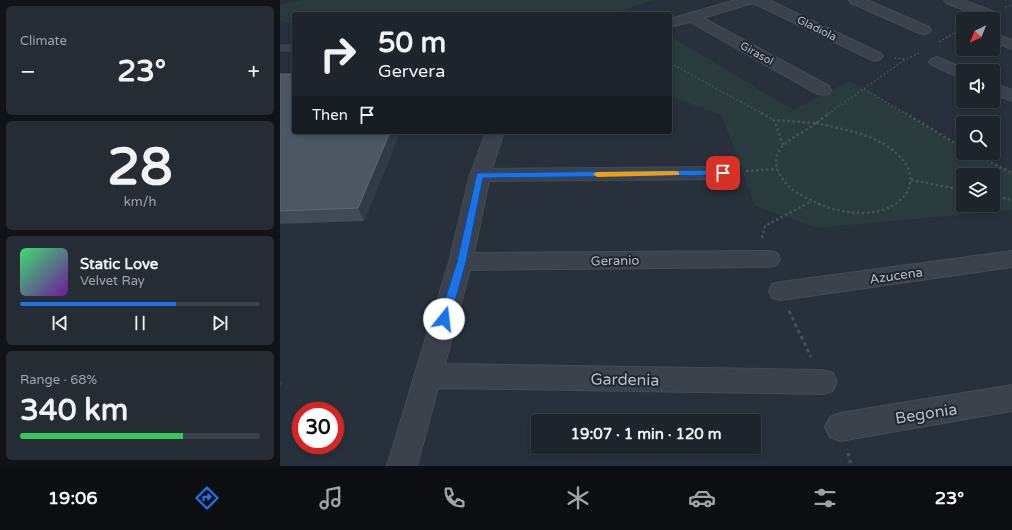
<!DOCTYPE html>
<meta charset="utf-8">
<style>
body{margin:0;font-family:"Varela Round",sans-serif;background:#252c34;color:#f1f3f6;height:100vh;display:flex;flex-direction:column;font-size:15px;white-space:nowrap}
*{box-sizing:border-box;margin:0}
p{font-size:13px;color:#a0a4a9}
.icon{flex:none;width:22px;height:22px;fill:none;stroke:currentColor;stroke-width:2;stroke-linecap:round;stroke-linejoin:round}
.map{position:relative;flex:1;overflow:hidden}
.side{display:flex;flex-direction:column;gap:6px;padding:6px;background:#101418;width:280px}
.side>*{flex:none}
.guide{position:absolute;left:12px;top:12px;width:380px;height:122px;border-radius:4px;box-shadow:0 2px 6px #0003,0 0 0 1px #3b4148;background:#1d242c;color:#f1f3f6;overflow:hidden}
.needle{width:26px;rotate:223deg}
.tools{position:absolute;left:676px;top:12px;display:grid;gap:8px}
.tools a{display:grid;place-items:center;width:44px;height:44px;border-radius:4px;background:#1d242c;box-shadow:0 2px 6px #0003,0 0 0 1px #3b4148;font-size:20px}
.speed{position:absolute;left:12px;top:402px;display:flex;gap:8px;font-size:20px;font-weight:700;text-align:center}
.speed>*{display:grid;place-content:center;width:52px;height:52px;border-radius:50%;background:#1d242c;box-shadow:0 2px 6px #0003,0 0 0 1px #3b4148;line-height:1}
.speed .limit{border:6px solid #d22;background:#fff;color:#111}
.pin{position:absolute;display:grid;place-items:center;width:34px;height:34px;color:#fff;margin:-17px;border-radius:8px;box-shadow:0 2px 6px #0006}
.me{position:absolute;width:44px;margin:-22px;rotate:16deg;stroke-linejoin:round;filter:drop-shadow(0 0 3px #0008)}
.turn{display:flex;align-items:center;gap:14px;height:84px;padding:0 20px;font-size:18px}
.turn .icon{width:52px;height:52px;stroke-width:2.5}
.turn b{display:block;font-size:28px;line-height:34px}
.then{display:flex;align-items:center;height:38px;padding:0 20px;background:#0003;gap:8px;font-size:15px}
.big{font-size:30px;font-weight:700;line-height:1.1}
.side .widget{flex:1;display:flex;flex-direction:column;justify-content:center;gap:6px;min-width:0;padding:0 14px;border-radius:6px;background:#252c34}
.side .dial{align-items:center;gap:0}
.dial b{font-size:52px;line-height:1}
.song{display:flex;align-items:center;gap:12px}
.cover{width:48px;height:48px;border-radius:6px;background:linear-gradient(135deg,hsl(140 70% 55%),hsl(280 70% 35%))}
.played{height:4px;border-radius:2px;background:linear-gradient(90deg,#1a73e8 65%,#3b4148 65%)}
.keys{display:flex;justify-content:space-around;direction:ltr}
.heat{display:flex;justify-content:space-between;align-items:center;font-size:22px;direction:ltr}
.charge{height:6px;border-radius:3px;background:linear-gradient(90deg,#34c759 68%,#3b4148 0)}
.trip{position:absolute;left:251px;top:414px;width:230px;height:40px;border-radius:4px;background:#1d242c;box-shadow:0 2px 6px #0003,0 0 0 1px #3b4148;font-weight:700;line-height:40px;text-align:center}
.tabs{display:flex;height:64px;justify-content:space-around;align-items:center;background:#0c0e12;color:#a0a4a9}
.tabs .icon{width:28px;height:28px}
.tabs .selected{color:#1a73e8}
.tabs b{font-size:18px;color:#f1f3f6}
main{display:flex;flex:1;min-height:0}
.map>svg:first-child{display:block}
</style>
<main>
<section class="side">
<div class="widget"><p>Climate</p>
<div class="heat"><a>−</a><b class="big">23°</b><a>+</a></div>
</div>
<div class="widget dial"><b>28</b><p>km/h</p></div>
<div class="widget">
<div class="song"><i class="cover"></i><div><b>Static Love</b><p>Velvet Ray</p></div></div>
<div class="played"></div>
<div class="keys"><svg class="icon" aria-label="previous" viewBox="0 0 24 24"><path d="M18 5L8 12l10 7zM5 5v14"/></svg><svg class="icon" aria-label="pause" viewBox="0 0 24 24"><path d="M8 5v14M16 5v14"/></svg><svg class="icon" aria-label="next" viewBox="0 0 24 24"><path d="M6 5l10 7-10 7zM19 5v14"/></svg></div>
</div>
<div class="widget"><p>Range · 68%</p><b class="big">340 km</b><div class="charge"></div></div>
</section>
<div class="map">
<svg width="732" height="466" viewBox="0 0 732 466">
<rect width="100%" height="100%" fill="#27303b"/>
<g fill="#293b3d" fill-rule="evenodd">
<polygon points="22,0 374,0 330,14 14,14 14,24 0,21 0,5"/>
<path d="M390,36L513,110L570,81L683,149V153H692L732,173V210L537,228L475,206L442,116L390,96ZM683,175H713V205H683Z"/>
</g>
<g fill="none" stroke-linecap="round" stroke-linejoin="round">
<g stroke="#444b55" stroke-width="1">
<rect id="service" x="0" y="45" width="14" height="6"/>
</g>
<g stroke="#444b55" stroke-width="2">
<g id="minor">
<polygon points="455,0 489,0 600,53 603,56 600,59 595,61 590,59 473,3 423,18 549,86 551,90 549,94 543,95 537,94 410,22 390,27 390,19"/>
<polygon points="569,0 587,0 649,27 651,30 649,33 644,34 639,33 571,3"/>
<polygon points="664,0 683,0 712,11 714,14 712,17 702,17 666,3"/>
<polygon points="713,33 732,40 732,49 713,42"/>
<polygon points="657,57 689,71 683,71 683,79 652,65 649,62 652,59"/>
<polygon points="713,83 732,90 732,101 713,94"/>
<polygon points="206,132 224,132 212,169 443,167 450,169 453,173 450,177 443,179 209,181 194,253 489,251 497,253 500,259 497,265 489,267 190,270 165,364 543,370 553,373 557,382 553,391 543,394 158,388 137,466 107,466 169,262 190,175"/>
<polygon points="732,251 732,267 501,300 492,298 489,291 492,284 501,282"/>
<polygon points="732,385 732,411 560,441 550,437 545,427 550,417 560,413"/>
</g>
</g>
<g stroke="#425455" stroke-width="1.5" stroke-dasharray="2 2" stroke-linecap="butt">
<polyline points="725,7 732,5"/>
<polyline points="659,42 683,28"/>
<polyline points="390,54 390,57"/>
<polyline points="614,58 626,59"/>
<polyline points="390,63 483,114"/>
<polyline points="584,89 626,114"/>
<polyline points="548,114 626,59 639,53"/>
</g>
<g stroke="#425455" stroke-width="2.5" stroke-dasharray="2.5 2.5" stroke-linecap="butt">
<polyline points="481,113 494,120"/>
<polyline points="625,113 683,148"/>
<path d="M536,123C561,129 589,133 610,148C650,177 626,212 583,213C558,213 533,204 512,189C505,183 499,176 497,167C491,143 522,135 536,123Z"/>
<polyline points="503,145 494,120 536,123 550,113"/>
<polyline points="693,153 732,173"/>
<polyline points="466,171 497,169"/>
<polyline points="631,180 683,190"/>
<polyline points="713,196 732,200"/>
<polyline points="482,238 485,226 532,201"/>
</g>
<g stroke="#425455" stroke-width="3" stroke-dasharray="3.5 3.5" stroke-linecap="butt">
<polyline points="509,311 531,357"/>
<polyline points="568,453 571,466"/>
</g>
<use href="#service" fill="#3b424c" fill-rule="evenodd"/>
<use href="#minor" fill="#3b424c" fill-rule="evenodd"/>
</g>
<polygon fill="#404b57" points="0,74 14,132 120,132 84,221 0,224"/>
<g fill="#313b47">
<polygon points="110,132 120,132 84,221 78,208"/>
<polygon points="0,380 3,383 0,388"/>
</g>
<polygon fill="#4d5763" stroke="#5d6773" points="0,74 14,74 14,132 110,132 78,208 0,211"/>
<polygon fill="#1a73e8" stroke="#114b97" points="443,170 447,173 446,175 203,178 186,262 170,319 168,322 164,323 161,322 159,319 177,262 197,173"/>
<polygon fill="#f59e0b" points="396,171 399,172 399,175 317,177 313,174 317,172"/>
<g text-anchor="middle" stroke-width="4" stroke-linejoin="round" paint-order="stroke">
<g font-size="11" fill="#b7bdc7" stroke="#202731">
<text transform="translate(537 28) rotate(26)" y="4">Gladiola</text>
<text transform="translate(477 53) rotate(29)" y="4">Girasol</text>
</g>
<g font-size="13" fill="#b7bdc7" stroke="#202731">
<text transform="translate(335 260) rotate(-1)" y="5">Geranio</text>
<text transform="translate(616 275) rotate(-8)" y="5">Azucena</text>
</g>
<g font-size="16" fill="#b7bdc7" stroke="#202731">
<text transform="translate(345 379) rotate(1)" y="6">Gardenia</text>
<text transform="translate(646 413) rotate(-9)" y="6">Begonia</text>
</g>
</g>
</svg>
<div class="tools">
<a><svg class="needle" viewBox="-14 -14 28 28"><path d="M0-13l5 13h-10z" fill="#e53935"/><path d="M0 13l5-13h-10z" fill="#a0a4a9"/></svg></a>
<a><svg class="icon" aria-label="sound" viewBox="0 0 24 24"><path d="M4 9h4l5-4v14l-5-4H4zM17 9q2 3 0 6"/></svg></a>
<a><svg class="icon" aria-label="search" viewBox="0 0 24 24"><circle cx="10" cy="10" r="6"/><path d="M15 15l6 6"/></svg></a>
<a><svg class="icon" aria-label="layers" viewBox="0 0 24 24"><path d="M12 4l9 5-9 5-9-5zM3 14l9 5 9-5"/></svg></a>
</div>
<div class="speed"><div class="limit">30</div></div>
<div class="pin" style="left:443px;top:173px;background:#d93025"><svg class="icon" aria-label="arrive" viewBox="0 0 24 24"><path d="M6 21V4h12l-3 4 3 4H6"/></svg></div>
<svg class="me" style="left:164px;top:319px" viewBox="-20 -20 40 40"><circle r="19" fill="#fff"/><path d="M0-13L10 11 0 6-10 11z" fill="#1a73e8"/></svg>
<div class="trip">19:07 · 1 min · 120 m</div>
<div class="guide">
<div class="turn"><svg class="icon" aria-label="right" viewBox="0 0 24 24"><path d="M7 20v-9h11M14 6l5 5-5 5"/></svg><div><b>50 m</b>Gervera</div></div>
<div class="then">Then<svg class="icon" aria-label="arrive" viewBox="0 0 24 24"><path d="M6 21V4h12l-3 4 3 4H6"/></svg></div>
</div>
</div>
</main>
<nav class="tabs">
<b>19:06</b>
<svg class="icon selected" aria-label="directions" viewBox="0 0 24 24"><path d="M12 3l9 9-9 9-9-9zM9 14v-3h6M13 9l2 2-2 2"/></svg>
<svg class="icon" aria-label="music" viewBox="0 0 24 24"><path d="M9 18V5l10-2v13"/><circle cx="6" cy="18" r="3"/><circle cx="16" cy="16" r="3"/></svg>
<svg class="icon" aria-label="phone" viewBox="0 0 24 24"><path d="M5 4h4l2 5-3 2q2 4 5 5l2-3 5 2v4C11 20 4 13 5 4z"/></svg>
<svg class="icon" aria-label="climate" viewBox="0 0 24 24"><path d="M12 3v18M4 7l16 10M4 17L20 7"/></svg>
<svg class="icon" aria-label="car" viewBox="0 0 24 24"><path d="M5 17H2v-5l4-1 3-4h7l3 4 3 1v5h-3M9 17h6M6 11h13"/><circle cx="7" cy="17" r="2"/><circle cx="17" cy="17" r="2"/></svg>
<svg class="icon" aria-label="filters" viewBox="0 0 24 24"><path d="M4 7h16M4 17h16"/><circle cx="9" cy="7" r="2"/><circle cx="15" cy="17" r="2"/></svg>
<b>23°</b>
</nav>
